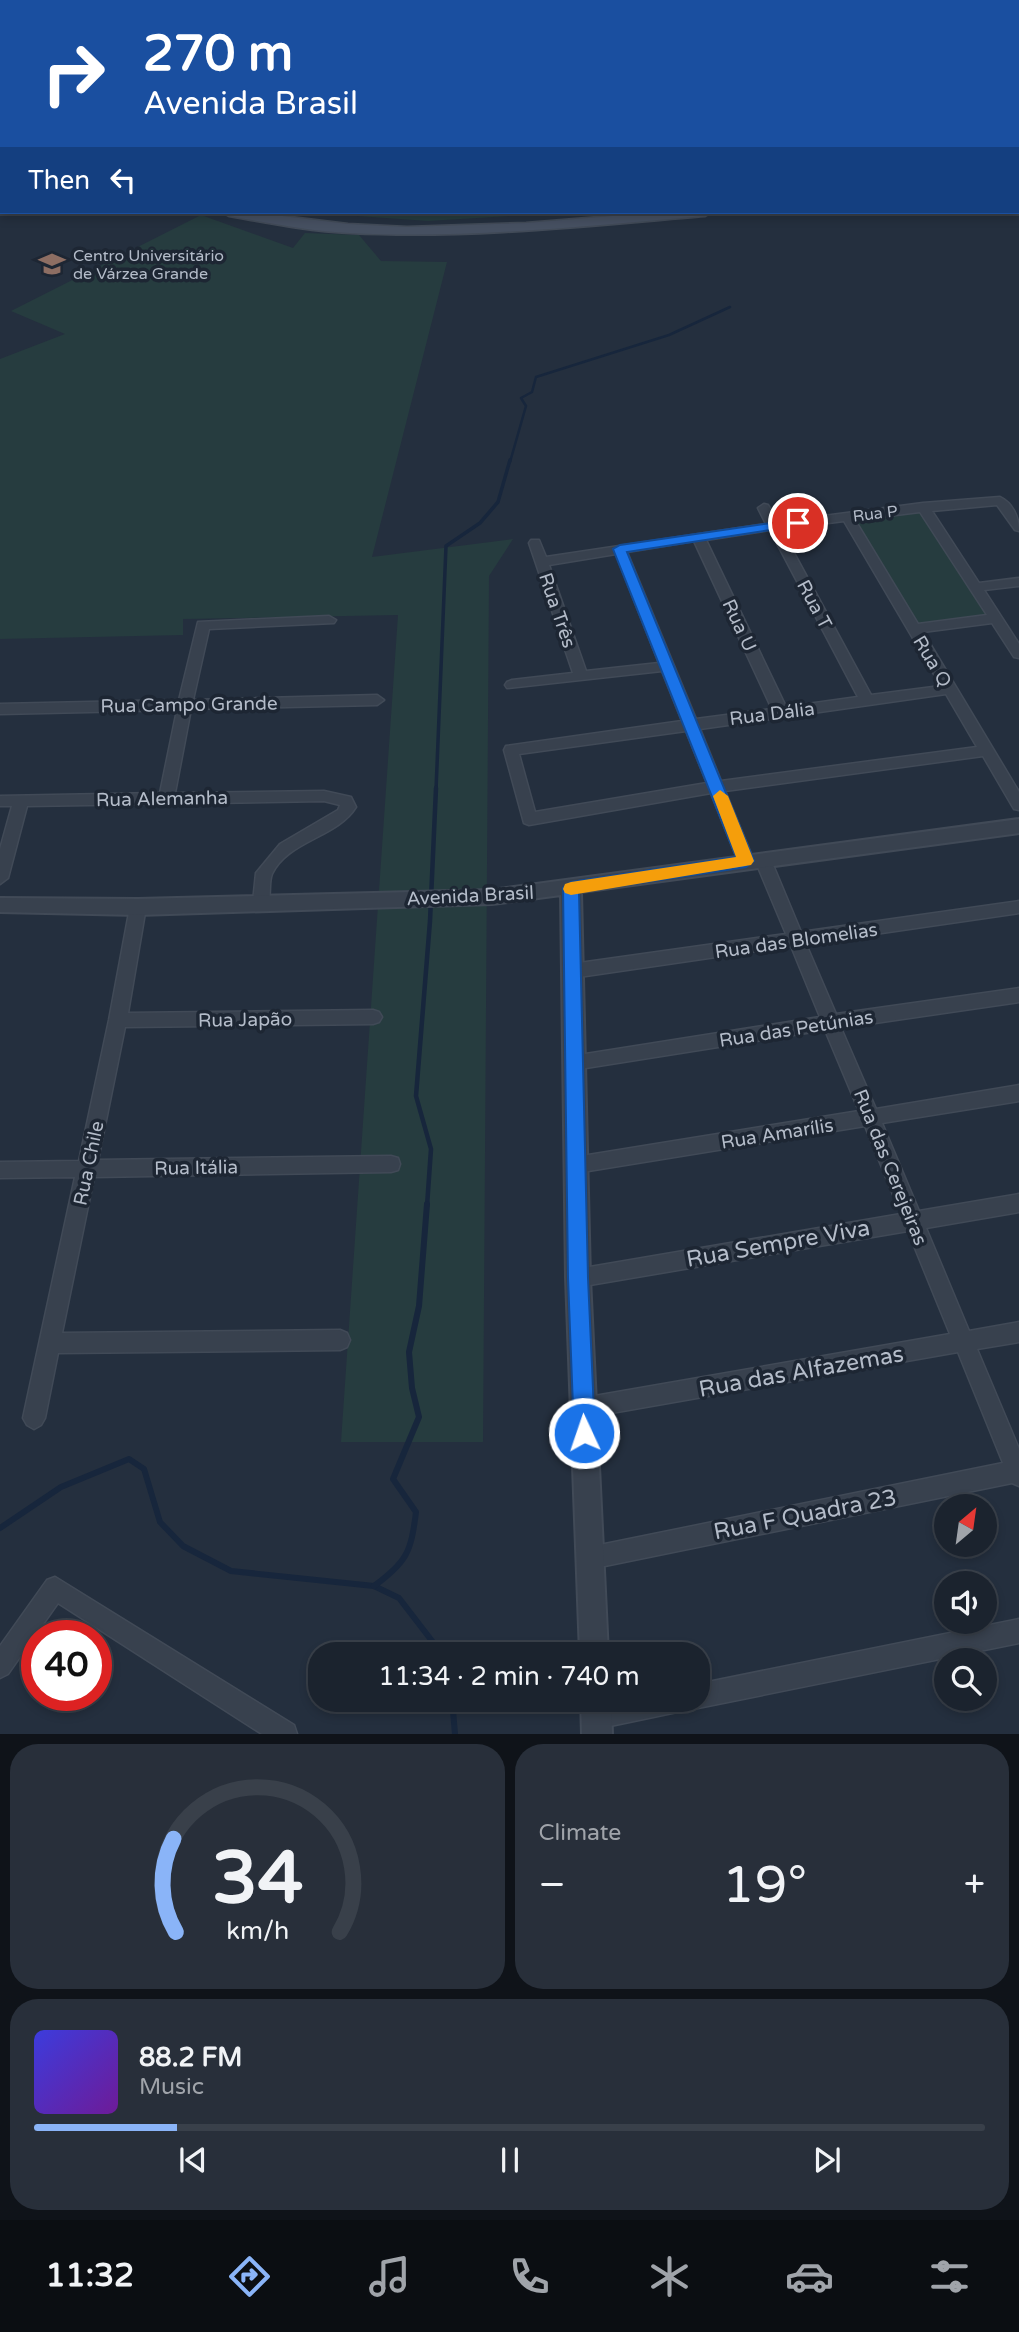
<!DOCTYPE html>
<meta charset="utf-8">
<style>
body{margin:0;font-family:"Varela Round",sans-serif;background:#282f3a;color:#f1f3f6;height:100vh;display:flex;flex-direction:column;font-size:26px;white-space:nowrap}
*{box-sizing:border-box;margin:0}
p{font-size:23px;color:#a0a4aa}
.icon{flex:none;width:38px;height:38px;fill:none;stroke:currentColor;stroke-width:2;stroke-linecap:round;stroke-linejoin:round}
.map{position:relative;height:1734px;overflow:hidden}
.side{display:flex;flex-direction:column;gap:10px;padding:10px;background:#0f1319;flex:1}
.side>*{flex:none}
.guide{position:absolute;left:0px;top:0px;width:1020px;height:214px;box-shadow:0 4px 10px #0003,0 0 0 2px #39404a;background:#1a4fa0;color:#fff;overflow:hidden}
.needle{width:46px;rotate:29deg}
.controls{position:absolute;left:934px;top:1494px;display:grid;gap:14px}
.controls a{display:grid;place-items:center;width:63px;height:63px;border-radius:50%;background:#1b232e;box-shadow:0 4px 10px #0003,0 0 0 2px #39404a;font-size:35px}
.speed{position:absolute;left:21px;top:1620px;display:flex;gap:14px;font-size:35px;font-weight:700;text-align:center}
.speed>*{display:grid;place-content:center;width:91px;height:91px;border-radius:50%;background:#1b232e;box-shadow:0 4px 10px #0003,0 0 0 2px #39404a;line-height:1}
.speed .limit{border:10px solid #d22;background:#fff;color:#111}
.pin{position:absolute;display:grid;place-items:center;width:60px;height:60px;color:#fff;margin:-30px;border:4px solid #fff;border-radius:50%;box-shadow:0 2px 7px #0007}
.me{position:absolute;width:77px;margin:-38px;rotate:357deg;stroke-linejoin:round;filter:drop-shadow(0 0 5px #0008)}
.turn{display:flex;align-items:center;gap:24px;height:147px;padding:0 28px;font-size:32px}
.turn .icon{width:91px;height:91px;stroke-width:2.5}
.turn b{display:block;font-size:49px;line-height:60px}
.then{display:flex;align-items:center;height:66px;padding:0 28px;background:#0003;gap:14px;font-size:26px}
.big{font-size:52px;font-weight:600;line-height:1.1}
.side .card{flex:1;display:flex;flex-direction:column;justify-content:center;gap:10px;min-width:0;padding:0 24px;border-radius:28px;background:#282f3a}
.side .dial{align-items:center;gap:0}
.dial svg{height:182px;overflow:visible;fill:none;stroke:#39404a;stroke-width:7;stroke-linecap:round;text-anchor:middle}
.dial text{fill:#f1f3f6;stroke:none}
.song{display:flex;align-items:center;gap:21px}
.cover{width:84px;height:84px;border-radius:10px;background:linear-gradient(135deg,hsl(240 70% 55%),hsl(280 70% 35%))}
.played{height:7px;border-radius:4px;background:linear-gradient(90deg,#8ab4f8 15%,#39404a 15%)}
.keys{display:flex;justify-content:space-around;direction:ltr}
.heat{display:flex;justify-content:space-between;align-items:center;font-size:38px;direction:ltr}
.side .tiles{flex:1;display:grid;gap:10px;grid-template-columns:1fr 1fr}
.card:last-child{grid-column:span 2}
.trip{position:absolute;left:308px;top:1642px;width:402px;height:70px;border-radius:28px;background:#1b232e;box-shadow:0 4px 10px #0003,0 0 0 2px #39404a;font-weight:600;line-height:70px;text-align:center}
.menu{display:flex;height:112px;justify-content:space-around;align-items:center;background:#0b0e12;color:#a0a4aa}
.menu .icon{width:49px;height:49px}
.menu .active{color:#8ab4f8}
.menu b{font-size:32px;color:#f1f3f6}
.map>svg:first-child{display:block}
</style>
<div class="map">
<svg width="1019" height="1734" viewBox="0 0 1019 1734">
<rect width="100%" height="100%" fill="#242f3e"/>
<g fill="#263c3f">
<polygon points="301,212 573,212 428,221"/>
<polygon points="201,215 293,248 305,233 359,235 381,261 447,262 372,557 513,539 489,576 483,1442 341,1442 398,615 183,619 183,635 0,639 0,359 65,334 11,311"/>
<polygon points="918,510 989,617 917,626 851,517"/>
</g>
<g fill="none" stroke-linecap="round" stroke-linejoin="round">
<polyline stroke="#17263c" stroke-width="2.5" points="510,462 526,406 521,398 532,392 536,377 669,335 730,307"/>
<polyline stroke="#17263c" stroke-width="3.5" points="436,790 446,546 480,523 498,502 510,460"/>
<polyline stroke="#17263c" stroke-width="4.5" points="427,1206 431,1149 416,1096 430,921 436,788"/>
<g stroke="#17263c" stroke-width="6">
<polyline points="0,1528 61,1487 129,1459 144,1469 160,1522 183,1546 231,1571 374,1586 399,1598 442,1654"/>
<path d="M374,1586C407,1562 411,1552 416,1512L393,1479L419,1417L412,1388L409,1352L419,1306L427,1204"/>
<polyline points="452,1699 455,1734"/>
</g>
<g stroke="#414a57" stroke-width="3">
<g id="minor">
<rect x="0" y="182" width="2" height="6"/>
<path d="M1000,497C1013,503 1019,518 1019,531L1015,530L997,505L932,511L979,583L1019,578V586L984,590L1019,644V658L1014,657L992,623L923,632L1019,792V810L1014,809L983,756L725,791L754,861L746,867L738,861L711,793L529,825L524,823L504,750L506,746L682,721L662,671L507,688L505,685L507,682L512,680L573,673L529,543L531,540H539L546,557L766,524L758,508L764,504L768,505L778,522L923,503ZM920,512L987,615L918,624L855,520ZM844,521L941,686L871,695L781,529ZM770,530L858,697L786,707L706,540ZM694,541L772,709L696,719L627,552ZM616,554L659,663L586,671L549,565ZM946,694L977,747L721,781L700,729ZM686,731L707,783L535,812L519,754Z"/>
<path d="M329,616L336,620L334,623L209,629L193,700L377,695L384,700L377,705L191,709L175,793L324,791L351,797L356,807C338,837 287,841 272,874C268,884 272,896 267,906H255L253,902L256,873L280,844L338,810L340,805L324,801L27,806L8,878L0,884V849L12,806H0V796L160,793L177,710L0,714V704L179,700L198,622Z"/>
<polygon points="763,854 771,860 801,932 1019,901 1019,913 806,944 836,1014 1019,988 1019,1002 841,1028 876,1109 1019,1085 1019,1101 882,1123 919,1211 1019,1194 1019,1212 926,1228 969,1331 1019,1322 1019,1342 977,1349 1019,1449 1019,1486 1012,1483 590,1569 582,1566 579,1558 582,1550 590,1547 1003,1463 958,1352 583,1418 576,1415 572,1408 576,1401 583,1398 950,1334 908,1231 578,1287 571,1285 568,1278 571,1271 578,1269 901,1214 865,1126 576,1173 569,1171 567,1165 569,1159 576,1157 859,1111 825,1030 573,1070 567,1068 564,1063 567,1058 573,1056 820,1017 791,946 572,978 566,976 564,971 566,966 572,964 786,934 755,860"/>
<polygon points="138,901 144,903 146,907 128,1013 373,1010 379,1012 382,1017 379,1022 373,1024 125,1027 98,1160 391,1156 398,1158 400,1164 398,1170 391,1172 94,1177 62,1333 340,1330 347,1333 350,1340 347,1347 340,1350 58,1353 45,1418 41,1425 34,1429 27,1425 23,1418 75,1177 0,1178 0,1162 79,1161 109,1020 130,907 132,903"/>
<polygon points="55,1577 294,1725 297,1734 262,1734 58,1603 8,1674 0,1678 0,1646 47,1580"/>
<path d="M1019,1619V1643L698,1708L691,1705L682,1711L596,1729L588,1725L584,1717L588,1709C622,1694 662,1699 698,1699V1684Z"/>
</g>
</g>
<g stroke="#414a57" stroke-width="4">
<g id="tertiary">
<polygon points="1019,819 1019,833 581,892 590,1278 608,1654 580,1654 566,1278 561,895 492,904 138,915 0,912 0,898 138,899 492,890"/>
<polygon points="581,1699 611,1699 612,1734 582,1734"/>
</g>
</g>
<g stroke="#414a57" stroke-width="3">
<g id="secondary">
<polygon points="918,0 929,0 930,2 919,2"/>
<polygon points="1018,75 1019,75 1019,83 1018,82"/>
<polygon points="0,121 2,122 2,130 0,129"/>
<rect x="1018" y="182" width="1" height="8"/>
<path d="M222,212H250L348,224L407,227L526,223L661,212H712L705,216C587,226 469,239 350,233C309,231 269,223 229,216Z"/>
</g>
</g>
<use href="#minor" fill="#38414e" fill-rule="evenodd"/>
<use href="#tertiary" fill="#38414e" fill-rule="evenodd"/>
<use href="#secondary" fill="#465061" fill-rule="evenodd"/>
</g>
<polygon fill="#1a73e8" stroke="#114b97" stroke-width="2" points="798,519 804,523 803,525 627,552 754,861 746,867 579,892 588,1278 595,1433 592,1440 584,1443 577,1440 574,1433 568,1278 563,888 571,882 736,857 613,549 620,545"/>
<polygon fill="#f59e0b" points="720,790 728,796 754,861 751,865 571,895 565,893 563,889 565,884 571,882 736,857 713,796"/>
<defs>
<g id="university-bare" transform="scale(2.1)"><path d="M0-5L7-2L0 1L-7-2ZM-4 1L0 2.5L4 1V4Q0 6-4 4Z" fill="#8d6e63" stroke="#1d2633" stroke-width="2.5" paint-order="stroke"/></g>
</defs>
<g fill-rule="evenodd">
<use href="#university-bare" x="52" y="264"/>
</g>
<g text-anchor="middle" stroke-width="7" stroke-linejoin="round" paint-order="stroke">
<g font-size="16" fill="#b4bcc9" stroke="#1d2633" text-anchor="start">
<text x="73" y="261">Centro Universitário<tspan x="73" dy="18">de Várzea Grande</tspan></text>
</g>
<g font-size="16" fill="#b4bcc9" stroke="#1d2633">
<text transform="translate(875 513) rotate(-7)" y="6">Rua P</text>
</g>
<g font-size="19" fill="#b4bcc9" stroke="#1d2633">
<text transform="translate(815 604) rotate(62)" y="7">Rua T</text>
<text transform="translate(558 610) rotate(71)" y="7">Rua Três</text>
<text transform="translate(740 625) rotate(65)" y="7">Rua U</text>
<text transform="translate(933 661) rotate(59)" y="7">Rua Q</text>
<text transform="translate(189 704) rotate(-1)" y="7">Rua Campo Grande</text>
<text transform="translate(772 713) rotate(-7)" y="7">Rua Dália</text>
<text transform="translate(162 798) rotate(-1)" y="7">Rua Alemanha</text>
<text transform="translate(470 895) rotate(-3)" y="7">Avenida Brasil</text>
<text transform="translate(796 940) rotate(-8)" y="7">Rua das Blomelias</text>
<text transform="translate(245 1019) rotate(-1)" y="7">Rua Japão</text>
<text transform="translate(796 1028) rotate(-9)" y="7">Rua das Petúnias</text>
<text transform="translate(777 1133) rotate(-9)" y="7">Rua Amarílis</text>
<text transform="translate(88 1163) rotate(-78)" y="7">Rua Chile</text>
<text transform="translate(196 1167) rotate(-1)" y="7">Rua Itália</text>
<text transform="translate(891 1167) rotate(68)" y="7">Rua das Cerejeiras</text>
</g>
<g font-size="23" fill="#b4bcc9" stroke="#1d2633">
<text transform="translate(778 1243) rotate(-10)" y="8">Rua Sempre Viva</text>
<text transform="translate(801 1371) rotate(-10)" y="8">Rua das Alfazemas</text>
<text transform="translate(805 1514) rotate(-11)" y="8">Rua F Quadra 23</text>
</g>
</g>
</svg>
<div class="controls">
<a><svg class="needle" viewBox="-14 -14 28 28"><path d="M0-13l5 13h-10z" fill="#e53935"/><path d="M0 13l5-13h-10z" fill="#a0a4aa"/></svg></a>
<a><svg class="icon" aria-label="sound" viewBox="0 0 24 24"><path d="M4 9h4l5-4v14l-5-4H4zM17 9q2 3 0 6"/></svg></a>
<a><svg class="icon" aria-label="search" viewBox="0 0 24 24"><circle cx="10" cy="10" r="6"/><path d="M15 15l6 6"/></svg></a>
</div>
<div class="speed"><div class="limit">40</div></div>
<div class="pin" style="left:798px;top:523px;background:#d93025"><svg class="icon" aria-label="arrive" viewBox="0 0 24 24"><path d="M6 21V4h12l-3 4 3 4H6"/></svg></div>
<svg class="me" style="left:584px;top:1433px" viewBox="-20 -20 40 40"><circle r="17" fill="#1a73e8" stroke="#fff" stroke-width="3"/><path d="M0-11L8 9 0 5-8 9z" fill="#fff"/></svg>
<div class="trip">11:34 · 2 min · 740 m</div>
<div class="guide">
<div class="turn"><svg class="icon" aria-label="right" viewBox="0 0 24 24"><path d="M7 20v-9h11M14 6l5 5-5 5"/></svg><div><b>270 m</b>Avenida Brasil</div></div>
<div class="then">Then<svg class="icon" aria-label="left" viewBox="0 0 24 24"><path d="M17 20v-9H6M10 6l-5 5 5 5"/></svg></div>
</div>
</div>
<section class="side">
<div class="tiles">
<div class="card dial"><svg viewBox="0 0 100 80">
<path d="M14 69A42 42 0 1 1 86 69"/>
<path d="M14 69A42 42 0 0 1 13 28" stroke="#8ab4f8"/>
<text x="50" y="56" font-size="32" font-weight="700">34</text>
<text x="50" y="72" font-size="11">km/h</text>
</svg></div>
<div class="card"><p>Climate</p>
<div class="heat"><a>−</a><b class="big">19°</b><a>+</a></div>
</div>
<div class="card">
<div class="song"><i class="cover"></i><div><b>88.2 FM</b><p>Music</p></div></div>
<div class="played"></div>
<div class="keys"><svg class="icon" aria-label="previous" viewBox="0 0 24 24"><path d="M18 5L8 12l10 7zM5 5v14"/></svg><svg class="icon" aria-label="pause" viewBox="0 0 24 24"><path d="M8 5v14M16 5v14"/></svg><svg class="icon" aria-label="next" viewBox="0 0 24 24"><path d="M6 5l10 7-10 7zM19 5v14"/></svg></div>
</div>
</div>
</section>
<nav class="menu">
<b>11:32</b>
<svg class="icon active" aria-label="directions" viewBox="0 0 24 24"><path d="M12 3l9 9-9 9-9-9zM9 14v-3h6M13 9l2 2-2 2"/></svg>
<svg class="icon" aria-label="music" viewBox="0 0 24 24"><path d="M9 18V5l10-2v13"/><circle cx="6" cy="18" r="3"/><circle cx="16" cy="16" r="3"/></svg>
<svg class="icon" aria-label="phone" viewBox="0 0 24 24"><path d="M5 4h4l2 5-3 2q2 4 5 5l2-3 5 2v4C11 20 4 13 5 4z"/></svg>
<svg class="icon" aria-label="climate" viewBox="0 0 24 24"><path d="M12 3v18M4 7l16 10M4 17L20 7"/></svg>
<svg class="icon" aria-label="car" viewBox="0 0 24 24"><path d="M5 17H2v-5l4-1 3-4h7l3 4 3 1v5h-3M9 17h6M6 11h13"/><circle cx="7" cy="17" r="2"/><circle cx="17" cy="17" r="2"/></svg>
<svg class="icon" aria-label="filters" viewBox="0 0 24 24"><path d="M4 7h16M4 17h16"/><circle cx="9" cy="7" r="2"/><circle cx="15" cy="17" r="2"/></svg>
</nav>
